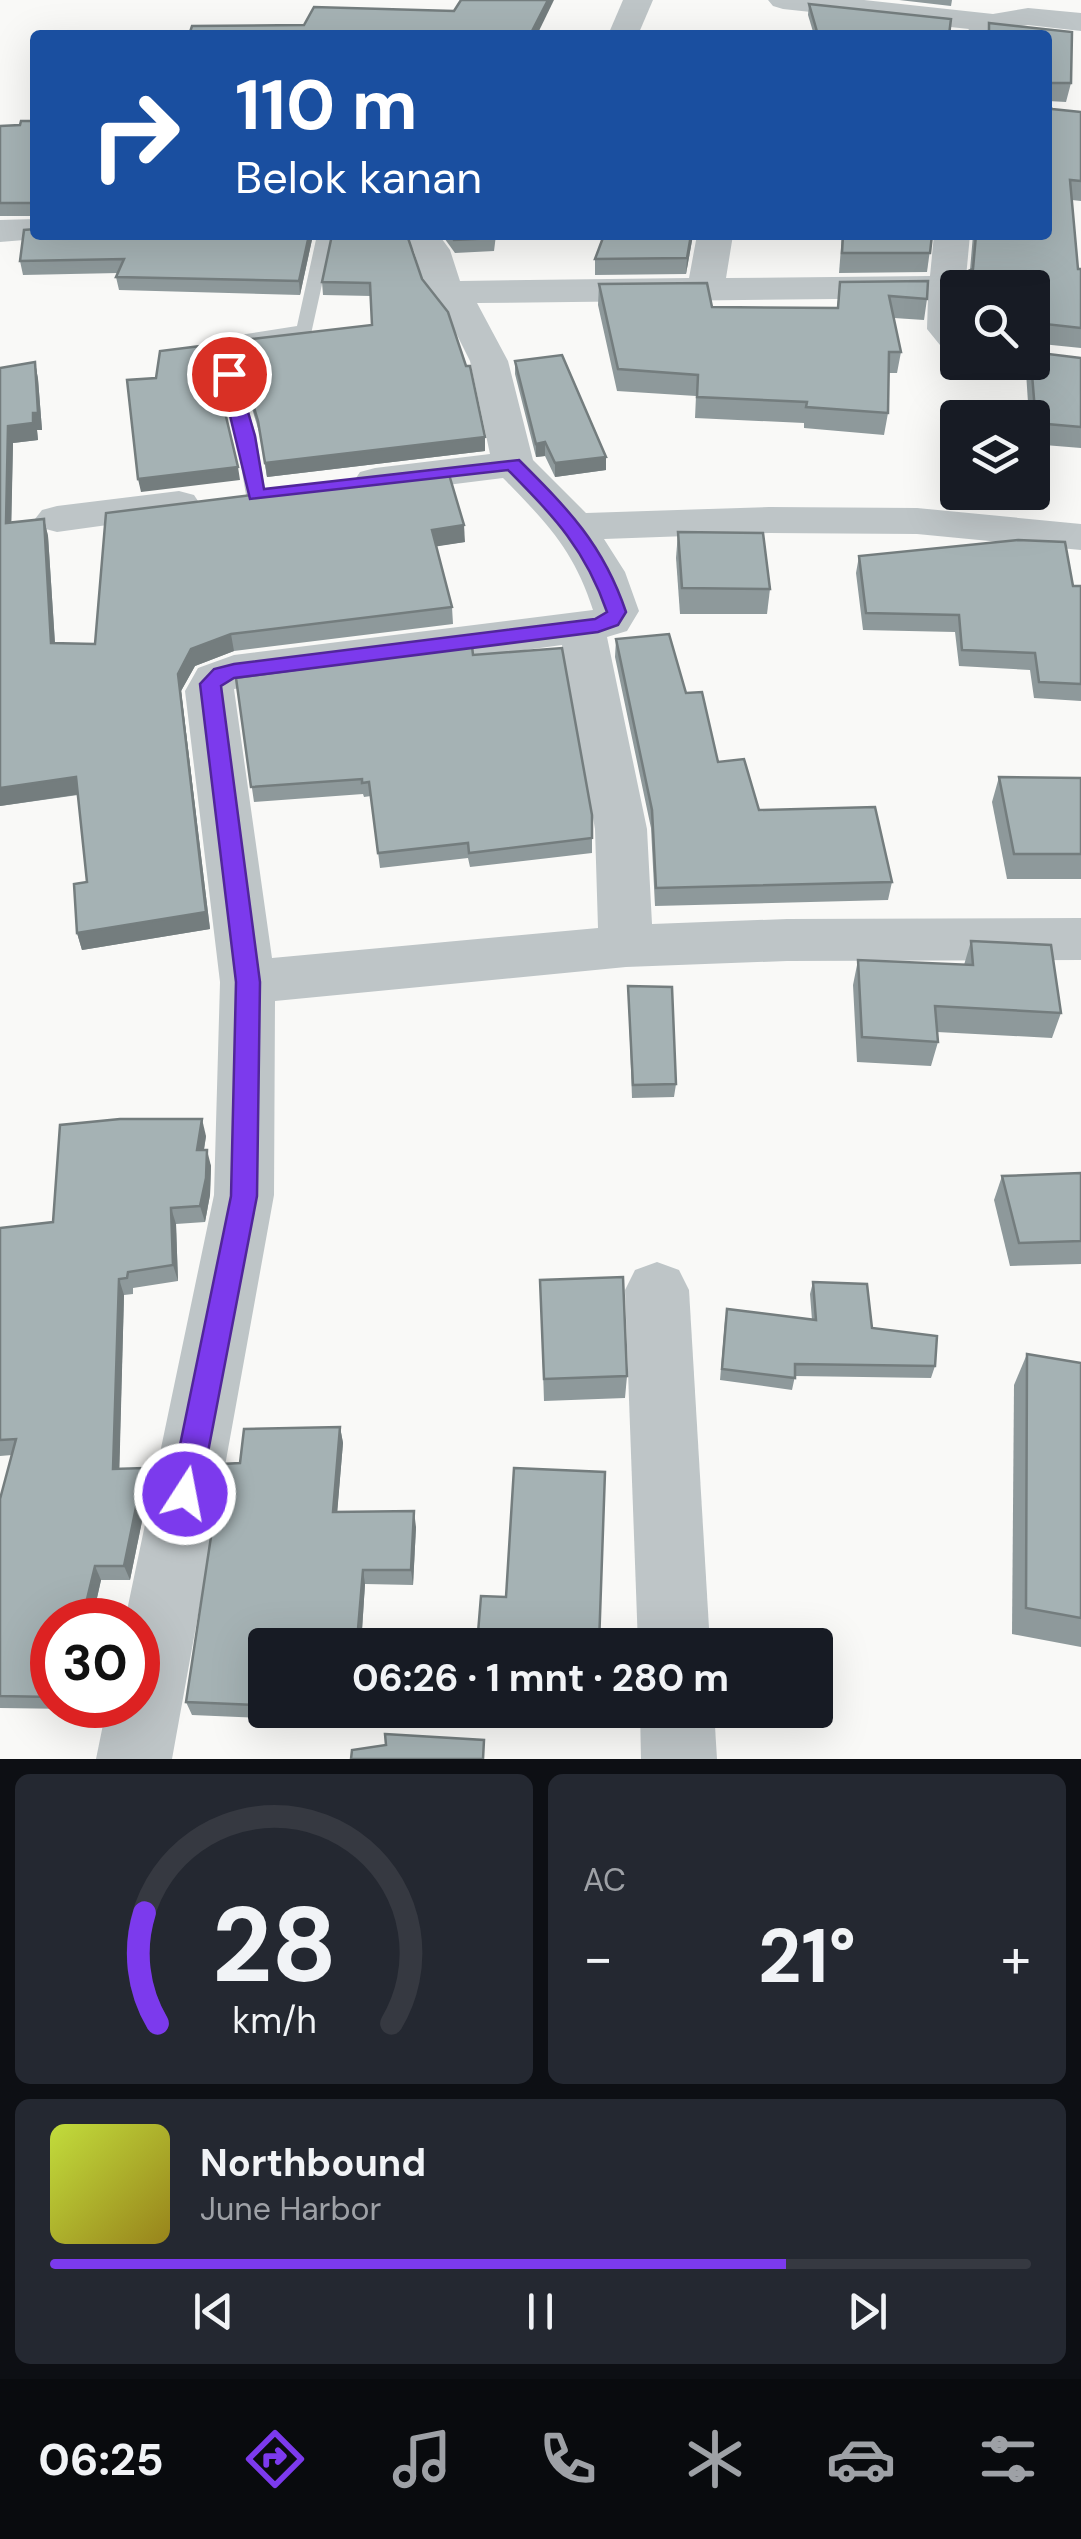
<!DOCTYPE html>
<html lang="id">
<meta charset="utf-8">
<style>
body{margin:0;font-family:"DM Sans",sans-serif;background:#242831;color:#f1f3f6;height:100vh;display:flex;flex-direction:column;font-size:38px;white-space:nowrap}
*{box-sizing:border-box;margin:0}
p{font-size:32px;color:#9ea1a6}
.icon{flex:none;width:55px;height:55px;fill:none;stroke:currentColor;stroke-width:2;stroke-linecap:round;stroke-linejoin:round}
.map{position:relative;height:1759px;overflow:hidden}
.drawer{display:flex;flex-direction:column;gap:15px;padding:15px;background:#0d0f14;flex:1}
.drawer>*{flex:none}
.banner{position:absolute;left:30px;top:30px;width:1022px;height:210px;border-radius:10px;box-shadow:0 10px 40px #0002;background:#1a4fa0;color:#fff;overflow:hidden}
.fabs{position:absolute;left:940px;top:270px;display:grid;gap:20px}
.fabs a{display:grid;place-items:center;width:110px;height:110px;border-radius:10px;background:#171b24;box-shadow:0 10px 40px #0002;font-size:50px}
.speed{position:absolute;left:30px;top:1598px;display:flex;gap:20px;font-size:50px;font-weight:700;text-align:center}
.speed>*{display:grid;place-content:center;width:130px;height:130px;border-radius:50%;background:#171b24;box-shadow:0 10px 40px #0002;line-height:1}
.speed .limit{border:15px solid #d22;background:#fff;color:#111}
.pin{position:absolute;display:grid;place-items:center;width:85px;height:85px;color:#fff;margin:-42px;border:5px solid #fff;border-radius:50%;box-shadow:0 2px 10px #0007}
.me{position:absolute;width:110px;margin:-55px;rotate:11deg;stroke-linejoin:round;filter:drop-shadow(0 0 8px #0008)}
.turn{display:flex;align-items:center;gap:35px;height:210px;padding:0 40px;font-size:45px}
.turn .icon{width:130px;height:130px;stroke-width:2.5}
.turn b{display:block;font-size:70px;line-height:85px}
.big{font-size:75px;font-weight:700;line-height:1.1}
.drawer .card{flex:1;display:flex;flex-direction:column;justify-content:center;gap:15px;min-width:0;padding:0 35px;border-radius:15px;background:#242831}
.drawer .dial{align-items:center;gap:0}
.dial svg{height:260px;overflow:visible;fill:none;stroke:#363941;stroke-width:7;stroke-linecap:round;text-anchor:middle}
.dial text{fill:#f1f3f6;stroke:none}
.song{display:flex;align-items:center;gap:30px}
.cover{width:120px;height:120px;border-radius:15px;background:linear-gradient(135deg,hsl(70 70% 55%),hsl(50 70% 35%))}
.played{height:10px;border-radius:5px;background:linear-gradient(90deg,#7c3aed 75%,#363941 75%)}
.keys{display:flex;justify-content:space-around;direction:ltr}
.heat{display:flex;justify-content:space-between;align-items:center;font-size:55px;direction:ltr}
.drawer .tiles{flex:1;display:grid;gap:15px;grid-template-columns:1fr 1fr}
.card:last-child{grid-column:span 2}
.trip{position:absolute;left:248px;top:1628px;width:585px;height:100px;border-radius:10px;background:#171b24;box-shadow:0 10px 40px #0002;font-weight:700;line-height:100px;text-align:center}
.dock{display:flex;height:160px;justify-content:space-around;align-items:center;background:#090b0e;color:#9ea1a6}
.dock .icon{width:70px;height:70px}
.dock .selected{color:#7c3aed}
.dock b{font-size:45px;color:#f1f3f6}
.map>svg:first-child{display:block}
</style>
<div class="map">
<svg width="1081" height="1759" viewBox="0 0 1081 1759">
<rect width="100%" height="100%" fill="#f9f9f7"/>
<g fill="none" stroke-linecap="round" stroke-linejoin="round">
<polygon fill="#bec5c7" fill-rule="evenodd" points="317,235 333,235 311,334 230,347 256,436 266,495 256,501 246,495 236,436 211,343 220,338 297,326"/>
<g fill="#bec5c7" fill-rule="evenodd">
<polygon points="623,0 653,0 638,35 608,35"/>
<polygon points="768,0 864,0 993,14 1028,8 1081,13 1081,31 1028,25 1013,27 998,35 965,35 969,29 783,9 773,6"/>
<polygon points="35,219 35,235 49,235 48,238 0,242 0,220"/>
<path d="M403,235H439L450,250L460,281L689,278L697,235H733L726,278L930,276L934,235H970L965,288H958V353L944,350L927,329L928,298L477,303L508,361L533,460L586,513L769,507L917,508L1081,524V550L917,534L769,533L604,539L625,572L639,611L627,631L607,637L647,829L652,924L787,919L1081,918V960L787,961L626,967L275,1001L274,1195L172,1759H96L107,1705H138V1620H125L214,1195L220,982L185,691L198,668L234,655L593,610C574,550 546,522 503,478L375,494L360,490L354,481L360,472L375,468L490,454L470,361L445,311L426,292L414,251ZM562,645L595,829L598,928L272,958L234,689Z"/>
<polygon points="179,491 194,495 200,504 194,513 57,532 42,528 35,519 42,510 57,506"/>
<polygon points="657,1262 679,1270 689,1290 710,1645 638,1645 625,1290 635,1270"/>
<polygon points="640,1710 714,1710 717,1759 641,1759"/>
</g>
</g>
<g fill="#8e999b">
<polygon points="899,0 952,0 951,6"/>
<polygon points="809,4 949,35 814,35 808,15"/>
<polygon points="989,23 1072,32 1071,83 1066,102 1048,101 1048,105 1052,109 1081,112 1081,201 1072,200 1078,269 1081,269 1081,348 1032,343 1032,288 963,288 966,272 970,270 973,235 1048,235 1048,35 987,35"/>
<polygon points="35,121 35,216 0,216 0,126 20,125"/>
<polygon points="35,235 313,235 300,295 119,290 116,277 118,273 23,275 20,261"/>
<polygon points="442,235 496,235 494,251 455,253"/>
<polygon points="604,235 693,235 686,274 595,275 595,259"/>
<polygon points="842,235 932,235 927,272 839,273"/>
<polygon points="422,279 485,437 485,451 267,477 260,435 236,355 234,341 372,325 371,296 323,295 322,282"/>
<polygon points="840,282 927,299 924,320 894,318 901,352 897,373 889,373 888,413 884,435 804,428 804,423 695,418 696,396 617,391 598,305 599,284 712,307 837,308"/>
<polygon points="1081,358 1081,448 1032,444 1032,418 1029,418 1026,372 1028,362"/>
<polygon points="515,361 606,470 555,477 545,456 536,457 515,374"/>
<polygon points="35,362 38,379 42,430 37,430 38,440 13,443 11,523 44,519 48,536 55,643 95,644 106,513 465,542 436,546 452,607 453,624 234,651 195,666 181,691 210,929 82,950 77,933 87,882 78,795 0,806 0,368"/>
<polygon points="678,532 770,589 767,614 680,614 676,558"/>
<polygon points="859,556 1081,586 1081,701 1034,698 1030,670 959,666 955,632 863,630 856,573"/>
<polygon points="616,639 686,693 718,762 759,810 892,882 888,900 655,906 651,828 615,657"/>
<polygon points="473,655 592,838 592,853 470,867 468,858 380,868 371,796 364,797 363,794 254,802 236,678"/>
<polygon points="999,777 1081,778 1081,879 1007,879 992,802"/>
<polygon points="971,941 1061,1013 1052,1038 937,1032 938,1042 931,1066 857,1062 853,985 858,960 964,965"/>
<polygon points="628,986 676,1084 674,1097 632,1098"/>
<polygon points="206,1136 204,1150 211,1166 210,1195 205,1222 176,1224 178,1281 133,1288 133,1294 124,1295 119,1469 144,1468 150,1482 130,1580 101,1580 92,1620 52,1620 52,1705 73,1705 72,1709 0,1708 0,1499 12,1455 0,1456 0,1228 53,1222"/>
<polygon points="1081,1173 1081,1264 1010,1266 994,1200 1002,1176"/>
<polygon points="540,1280 627,1376 625,1398 544,1401"/>
<polygon points="813,1282 872,1328 935,1366 931,1378 795,1376 792,1390 720,1380 725,1321 812,1320 810,1294"/>
<polygon points="1027,1354 1081,1363 1081,1647 1012,1634 1014,1385"/>
<polygon points="340,1427 343,1443 337,1512 416,1527 413,1585 365,1584 361,1645 265,1645 263,1718 192,1715 186,1702 240,1463"/>
<polygon points="474,1710 596,1710 596,1722 475,1715"/>
</g>
<g fill="#747d7e">
<polygon points="548,0 554,0 537,35 530,35"/>
<polygon points="309,235 313,235 300,295 299,281"/>
<polygon points="691,235 693,235 686,274 687,258"/>
<polygon points="35,362 38,379 42,430 37,430 38,440 13,443 11,540 6,523 8,426 33,413"/>
<polygon points="485,437 485,451 267,477 265,463"/>
<polygon points="545,442 545,456 536,457 536,444"/>
<polygon points="606,457 606,470 555,477 555,463"/>
<polygon points="238,467 240,480 141,492 138,479"/>
<polygon points="44,519 48,536 56,660 51,643"/>
<polygon points="464,525 465,542 433,547 432,530"/>
<polygon points="231,634 234,651 195,666 181,691 210,929 82,950 77,933 178,674 191,649"/>
<polygon points="76,777 81,794 0,806 0,788"/>
<polygon points="202,1119 206,1136 201,1167 197,1150"/>
<polygon points="207,1150 211,1166 210,1195 205,1222 200,1206"/>
<polygon points="171,1208 176,1224 178,1281 173,1265"/>
<polygon points="119,1279 124,1295 119,1484 113,1469"/>
<polygon points="340,1427 343,1443 336,1527 333,1512"/>
<polygon points="144,1468 150,1482 130,1580 124,1566"/>
<polygon points="414,1511 416,1527 413,1585 411,1570"/>
<polygon points="95,1566 101,1580 92,1620 82,1620"/>
<polygon points="363,1570 365,1584 361,1645 358,1645"/>
<polygon points="265,1638 267,1645 265,1645 265,1696 263,1718 258,1705"/>
</g>
<g fill="#a5b2b4" stroke="#747d7e" stroke-width="2.5">
<polygon points="461,0 548,0 530,35 189,35 192,26 304,25 314,7 454,11"/>
<polygon points="809,4 951,19 949,35 818,35"/>
<polygon points="989,23 1072,32 1071,83 1049,83 1048,105 1052,109 1081,112 1081,181 1070,180 1078,269 1081,269 1081,328 1037,323 1032,338 1032,288 966,288 966,272 973,269 976,235 1048,235 1048,35 989,35"/>
<polygon points="21,121 35,121 35,208 35,203 0,203 0,126 20,125"/>
<polygon points="35,229 35,235 309,235 299,281 116,277 124,259 20,261 24,230"/>
<polygon points="332,235 407,235 422,279 448,312 466,366 470,366 485,437 265,463 258,421 234,341 372,325 370,283 322,282"/>
<polygon points="451,235 494,235 494,238 454,240"/>
<polygon points="604,235 691,235 687,258 595,259"/>
<polygon points="843,235 932,235 930,253 842,253"/>
<polygon points="928,281 927,299 889,296 901,352 889,352 888,413 806,407 807,402 697,397 698,375 618,369 599,284 707,283 712,307 838,308 840,282"/>
<polygon points="209,345 238,467 138,479 127,380 156,378 160,351"/>
<polygon points="1032,352 1081,358 1081,427 1036,423 1031,362 1032,362"/>
<polygon points="562,355 606,457 555,463 545,442 536,444 515,361"/>
<polygon points="35,362 38,413 33,413 33,423 8,426 6,523 44,519 51,643 95,644 106,513 448,471 464,525 432,530 452,607 231,634 191,649 178,674 206,912 77,933 74,884 87,882 76,777 0,788 0,368"/>
<polygon points="678,532 763,533 770,589 682,588"/>
<polygon points="1018,540 1065,542 1073,586 1081,586 1081,684 1039,682 1035,653 962,650 959,615 866,613 859,556"/>
<polygon points="669,634 686,693 702,692 718,762 744,759 759,810 875,807 892,882 656,888 652,810 616,639"/>
<polygon points="472,646 473,655 562,648 592,815 592,838 469,853 468,843 378,853 369,782 362,783 362,779 251,787 236,678"/>
<polygon points="999,777 1081,778 1081,854 1014,854"/>
<polygon points="971,941 1051,945 1061,1013 935,1006 938,1042 862,1037 858,960 973,965"/>
<polygon points="628,986 672,987 676,1084 633,1085"/>
<polygon points="120,1119 202,1119 197,1150 207,1150 206,1178 200,1206 171,1208 173,1265 128,1272 127,1278 119,1279 113,1469 144,1468 124,1566 95,1566 82,1620 52,1620 52,1697 0,1696 0,1499 16,1439 0,1440 0,1228 53,1222 60,1125"/>
<polygon points="1081,1173 1081,1241 1019,1243 1002,1176"/>
<polygon points="623,1277 627,1376 544,1379 540,1280"/>
<polygon points="813,1282 867,1284 872,1328 937,1336 935,1366 795,1364 795,1378 722,1369 727,1309 816,1320"/>
<polygon points="1027,1354 1081,1363 1081,1618 1026,1608"/>
<polygon points="340,1427 333,1512 414,1511 411,1570 363,1570 357,1641 265,1638 258,1705 186,1702 222,1464 240,1463 244,1429"/>
<polygon points="514,1468 605,1472 599,1645 477,1645 481,1596 506,1597"/>
<polygon points="385,1734 484,1740 483,1759 351,1759 352,1750 386,1745"/>
</g>
<path fill="#7c3aed" stroke="#51269a" stroke-width="2.5" d="M229,369L237,374L255,436L264,489L519,460C568,509 603,544 626,612L618,625L598,632L234,678L221,686L260,982L257,1196L200,1494L196,1504L185,1509L175,1504L170,1494L231,1196L236,982L200,684L214,669L234,664L595,619L607,612C585,548 554,517 508,470L250,499L220,374Z"/>
</svg>
<div class="fabs">
<a><svg class="icon" aria-label="search" viewBox="0 0 24 24"><circle cx="10" cy="10" r="6"/><path d="M15 15l6 6"/></svg></a>
<a><svg class="icon" aria-label="layers" viewBox="0 0 24 24"><path d="M12 4l9 5-9 5-9-5zM3 14l9 5 9-5"/></svg></a>
</div>
<div class="speed"><div class="limit">30</div></div>
<div class="pin" style="left:229px;top:374px;background:#d93025"><svg class="icon" aria-label="arrive" viewBox="0 0 24 24"><path d="M6 21V4h12l-3 4 3 4H6"/></svg></div>
<svg class="me" style="left:185px;top:1494px" viewBox="-20 -20 40 40"><circle r="17" fill="#7c3aed" stroke="#fff" stroke-width="3"/><path d="M0-11L8 9 0 5-8 9z" fill="#fff"/></svg>
<div class="trip">06:26 · 1 mnt · 280 m</div>
<div class="banner">
<div class="turn"><svg class="icon" aria-label="right" viewBox="0 0 24 24"><path d="M7 20v-9h11M14 6l5 5-5 5"/></svg><div><b>110 m</b>Belok kanan</div></div>
</div>
</div>
<section class="drawer">
<div class="tiles">
<div class="card dial"><svg viewBox="0 0 100 80">
<path d="M14 69A42 42 0 1 1 86 69"/>
<path d="M14 69A42 42 0 0 1 10 35" stroke="#7c3aed"/>
<text x="50" y="56" font-size="32" font-weight="700">28</text>
<text x="50" y="72" font-size="11">km/h</text>
</svg></div>
<div class="card"><p>AC</p>
<div class="heat"><a>−</a><b class="big">21°</b><a>+</a></div>
</div>
<div class="card">
<div class="song"><i class="cover"></i><div><b>Northbound</b><p>June Harbor</p></div></div>
<div class="played"></div>
<div class="keys"><svg class="icon" aria-label="previous" viewBox="0 0 24 24"><path d="M18 5L8 12l10 7zM5 5v14"/></svg><svg class="icon" aria-label="pause" viewBox="0 0 24 24"><path d="M8 5v14M16 5v14"/></svg><svg class="icon" aria-label="next" viewBox="0 0 24 24"><path d="M6 5l10 7-10 7zM19 5v14"/></svg></div>
</div>
</div>
</section>
<nav class="dock">
<b>06:25</b>
<svg class="icon selected" aria-label="directions" viewBox="0 0 24 24"><path d="M12 3l9 9-9 9-9-9zM9 14v-3h6M13 9l2 2-2 2"/></svg>
<svg class="icon" aria-label="music" viewBox="0 0 24 24"><path d="M9 18V5l10-2v13"/><circle cx="6" cy="18" r="3"/><circle cx="16" cy="16" r="3"/></svg>
<svg class="icon" aria-label="phone" viewBox="0 0 24 24"><path d="M5 4h4l2 5-3 2q2 4 5 5l2-3 5 2v4C11 20 4 13 5 4z"/></svg>
<svg class="icon" aria-label="climate" viewBox="0 0 24 24"><path d="M12 3v18M4 7l16 10M4 17L20 7"/></svg>
<svg class="icon" aria-label="car" viewBox="0 0 24 24"><path d="M5 17H2v-5l4-1 3-4h7l3 4 3 1v5h-3M9 17h6M6 11h13"/><circle cx="7" cy="17" r="2"/><circle cx="17" cy="17" r="2"/></svg>
<svg class="icon" aria-label="filters" viewBox="0 0 24 24"><path d="M4 7h16M4 17h16"/><circle cx="9" cy="7" r="2"/><circle cx="15" cy="17" r="2"/></svg>
</nav>
